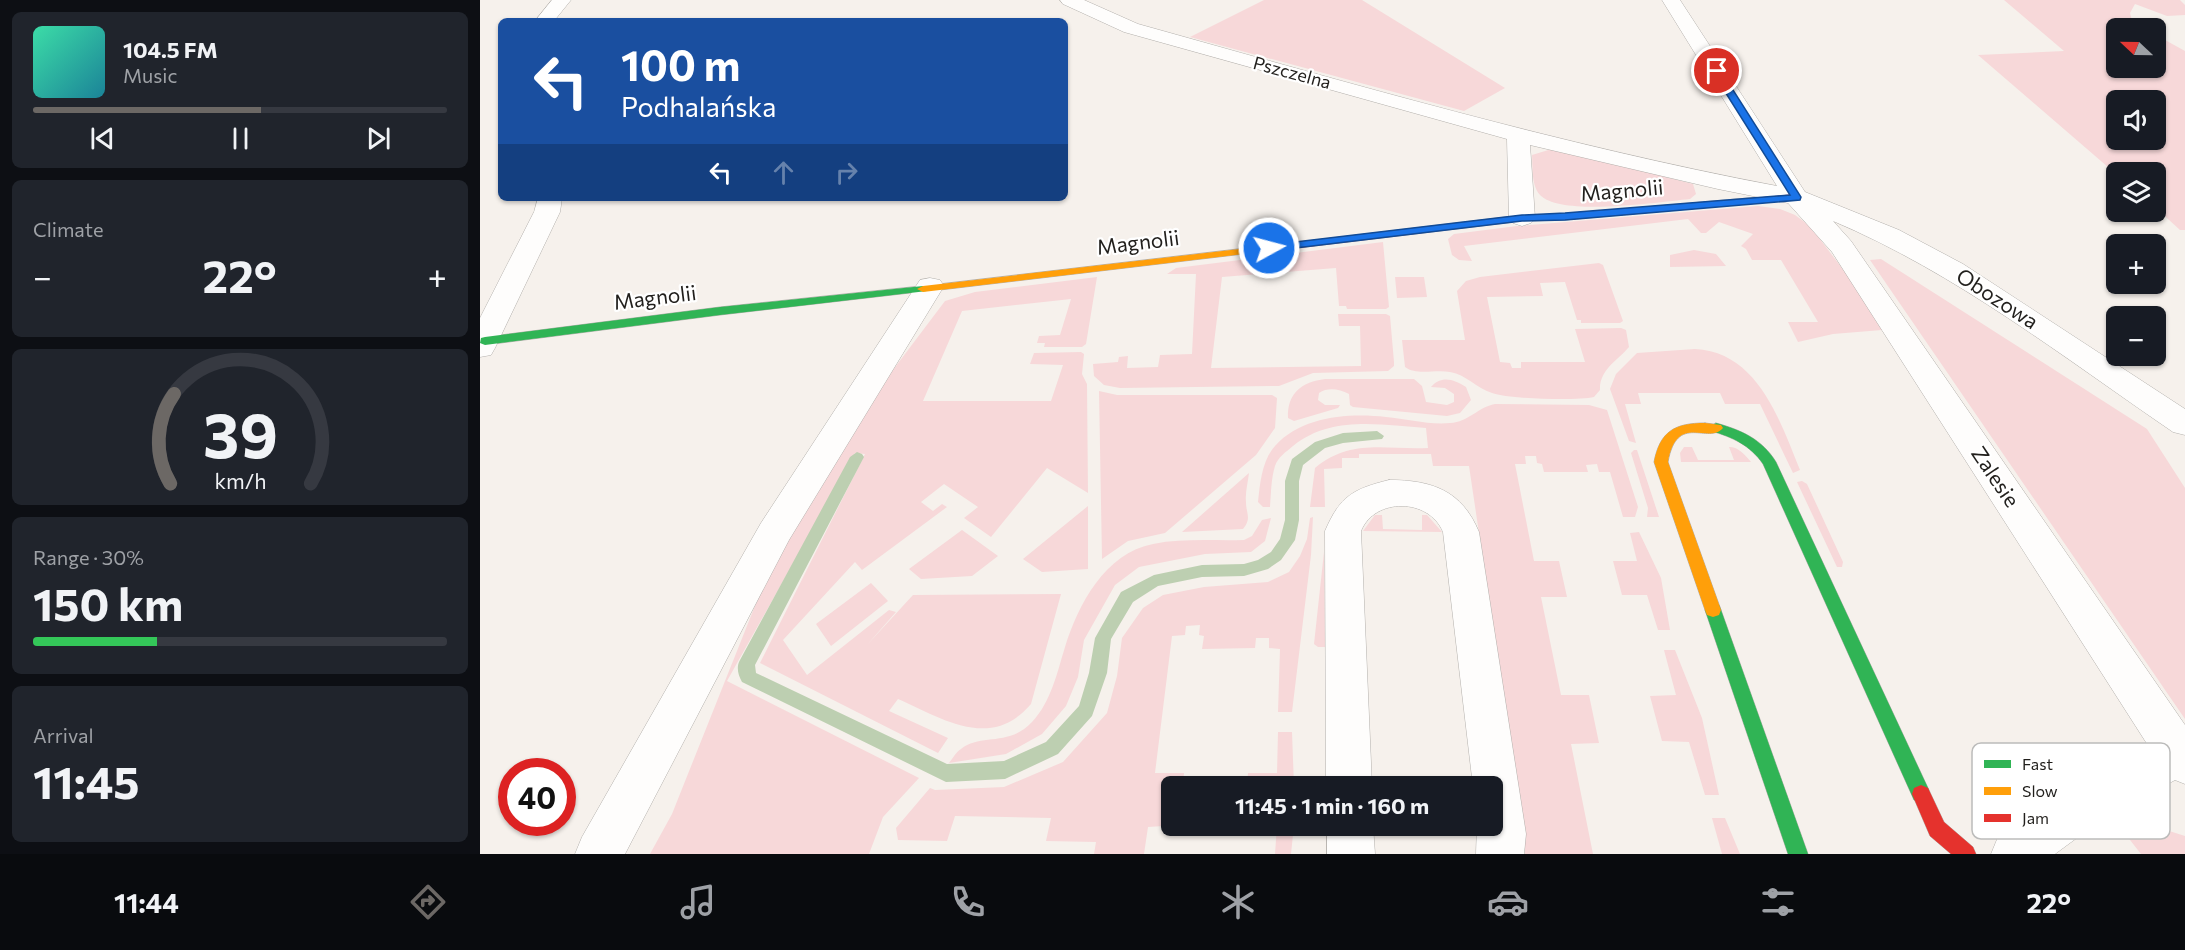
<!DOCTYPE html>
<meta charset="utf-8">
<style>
body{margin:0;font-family:Commissioner,sans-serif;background:#20242c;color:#f1f3f6;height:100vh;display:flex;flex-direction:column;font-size:22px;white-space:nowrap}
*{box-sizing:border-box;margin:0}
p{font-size:20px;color:#9ea1a6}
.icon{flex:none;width:33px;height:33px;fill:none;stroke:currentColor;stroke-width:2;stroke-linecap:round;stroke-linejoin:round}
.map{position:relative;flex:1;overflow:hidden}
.side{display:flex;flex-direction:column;gap:12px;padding:12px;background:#0d0f14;width:480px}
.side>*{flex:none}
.hud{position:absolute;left:18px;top:18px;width:570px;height:183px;border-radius:9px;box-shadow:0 2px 4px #0004;background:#1a4fa0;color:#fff;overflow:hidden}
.needle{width:39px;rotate:292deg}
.buttons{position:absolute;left:1626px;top:18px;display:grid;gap:12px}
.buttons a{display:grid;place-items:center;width:60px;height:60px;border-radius:9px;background:#171b24;box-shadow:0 2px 4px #0004;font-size:30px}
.speed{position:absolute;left:18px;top:758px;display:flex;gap:12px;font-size:30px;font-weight:700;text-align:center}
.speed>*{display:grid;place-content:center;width:78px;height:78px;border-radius:50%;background:#171b24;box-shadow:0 2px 4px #0004;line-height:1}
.speed .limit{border:9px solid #d22;background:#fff;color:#111}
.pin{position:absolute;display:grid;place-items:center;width:51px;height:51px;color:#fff;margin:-26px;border:3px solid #fff;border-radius:50%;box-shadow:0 2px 6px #0007}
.me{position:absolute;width:66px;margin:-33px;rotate:83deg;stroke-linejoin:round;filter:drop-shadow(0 0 4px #0008)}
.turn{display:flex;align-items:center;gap:21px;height:126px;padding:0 24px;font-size:27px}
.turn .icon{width:78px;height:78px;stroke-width:2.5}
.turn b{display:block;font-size:42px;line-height:51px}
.lanes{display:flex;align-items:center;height:57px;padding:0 24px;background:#0003;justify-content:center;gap:30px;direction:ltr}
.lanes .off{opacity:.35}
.big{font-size:45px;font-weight:700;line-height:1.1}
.side .tile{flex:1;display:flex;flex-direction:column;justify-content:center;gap:9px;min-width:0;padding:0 21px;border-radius:9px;background:#20242c}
.side .dial{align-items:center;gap:0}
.dial svg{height:156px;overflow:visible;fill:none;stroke:#363941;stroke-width:7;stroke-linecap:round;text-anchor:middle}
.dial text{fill:#f1f3f6;stroke:none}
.song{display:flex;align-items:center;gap:18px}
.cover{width:72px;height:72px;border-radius:9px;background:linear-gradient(135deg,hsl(160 70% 55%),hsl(190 70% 35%))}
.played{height:6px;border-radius:3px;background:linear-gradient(90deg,#6c6865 55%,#363941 55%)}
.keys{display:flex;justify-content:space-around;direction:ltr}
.heat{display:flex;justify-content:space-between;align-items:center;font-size:33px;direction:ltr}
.charge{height:9px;border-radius:4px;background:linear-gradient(90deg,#34c759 30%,#363941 0)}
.trip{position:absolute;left:681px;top:776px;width:342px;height:60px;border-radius:9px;background:#171b24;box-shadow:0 2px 4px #0004;font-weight:700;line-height:60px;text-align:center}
.dock{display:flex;height:96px;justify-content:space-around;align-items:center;background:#090b0e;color:#9ea1a6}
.dock .icon{width:42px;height:42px}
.dock .on{color:#6c6865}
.dock b{font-size:27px;color:#f1f3f6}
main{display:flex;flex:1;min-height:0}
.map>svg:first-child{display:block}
</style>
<main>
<section class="side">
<div class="tile">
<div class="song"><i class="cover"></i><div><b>104.5 FM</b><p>Music</p></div></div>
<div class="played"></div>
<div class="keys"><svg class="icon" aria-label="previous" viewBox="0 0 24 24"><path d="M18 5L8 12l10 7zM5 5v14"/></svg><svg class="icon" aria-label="pause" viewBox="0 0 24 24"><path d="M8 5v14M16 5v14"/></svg><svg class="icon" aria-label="next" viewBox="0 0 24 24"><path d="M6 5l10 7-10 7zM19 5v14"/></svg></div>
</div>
<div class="tile"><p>Climate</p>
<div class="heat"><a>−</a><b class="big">22°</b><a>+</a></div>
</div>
<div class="tile dial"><svg viewBox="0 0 100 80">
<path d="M14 69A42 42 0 1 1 86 69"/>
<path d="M14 69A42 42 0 0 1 16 23" stroke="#6c6865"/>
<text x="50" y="56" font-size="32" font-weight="700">39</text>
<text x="50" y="72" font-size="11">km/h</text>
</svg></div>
<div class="tile"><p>Range · 30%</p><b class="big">150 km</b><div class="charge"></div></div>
<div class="tile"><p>Arrival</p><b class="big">11:45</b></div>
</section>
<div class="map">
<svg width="1705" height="854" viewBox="0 0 1705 854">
<rect width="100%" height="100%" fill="#f6f1ec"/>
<g fill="#f7d8d9" fill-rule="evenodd">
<polygon points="784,0 882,0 1025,88 984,111 710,37"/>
<path d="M1524,0H1700L1705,5V15L1687,16L1655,4L1650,13L1652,21L1664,28H1636V68H1676V35L1705,51V230H1700L1676,208V172H1636V174L1498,55L1584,51ZM1636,100H1676V140H1636Z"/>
<path d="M1075,148L1213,184L1216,194L1210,199C1179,202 1081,217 1060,195C1051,185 1053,167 1052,155Z"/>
<polygon points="1278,206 1300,209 1315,215 1330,226 1368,276 1402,330 1353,334 1318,342 1308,322 1338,322 1301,260 1272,260 1266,249 1261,246 1273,234 1239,222 1226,233 1221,233 1208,219 984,246 992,261 979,260 972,255 968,239 974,234 1037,226"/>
<polygon points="903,242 909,307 906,309 867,309 866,306 859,306 856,268 742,277 731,368 881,366 880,326 859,326 858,314 906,314 910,316 914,362 914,366 908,371 833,373 799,386 640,388 624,385 614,376 613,364 638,362 639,357 648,356 647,368 678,367 680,355 712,354 716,274 687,274 696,268"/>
<polygon points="1214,250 1236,254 1246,266 1190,267 1190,255"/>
<polygon points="1401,259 1667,429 1705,488 1705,719 1390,260"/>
<path d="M1119,263L1123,265L1143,321L1140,323H1101V320H1097L1085,282L1060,283L1063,296L1007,297L1020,362L1030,363L1032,368H1041V362H1105L1095,329L1141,328L1146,330L1149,347C1138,360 1119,370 1120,390L1114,397C1097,401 1028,399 1012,393C996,388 987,375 970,372C955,369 937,376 925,367L922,340H985L977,291L986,281L1000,277Z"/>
<path d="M617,277L606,344L602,347H564L565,343H557L559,336L580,335L591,299L482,311L443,401H571L583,365L550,364L554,353L601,352L604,354L602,374L607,384L608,493L567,468L511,537L484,518L498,507L464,484L441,502L453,511L462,504L467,507L382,570L375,562L303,640L327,675L409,610L416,612L387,645L433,595L581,594L551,704C511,751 463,719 418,699L409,711L468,738L458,753L280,663L385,454L375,453L247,681L439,778L403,817L389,854H170L192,814L304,533L388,403L465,301L495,292Z"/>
<polygon points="915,277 944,277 947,297 917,298"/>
<path d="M1215,349C1278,352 1300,421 1320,470L1313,473L1280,404H1245L1240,393H1158L1161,404H1145L1156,443L1149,441L1130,389L1136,374L1157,353Z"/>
<path d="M845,379H934L942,386L946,402L967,405L974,402V394L965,388L951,387C961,375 974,379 986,387L991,400L980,413L967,416L873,407L870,405L869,394C859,389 848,387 839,393L838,400L845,405H860L858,408L814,421L808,418C807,393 822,382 845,379Z"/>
<polygon points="619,391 637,395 792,395 797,398 795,428 776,455 685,533 648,541 622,559"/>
<path d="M1015,404L1109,405L1127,410L1158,507L1155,517H1143L1130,472H1119L1117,464L1106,465L1108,472H1064L1062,464L1057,463L1056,456H1045L1046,464H1035L1054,561H1079L1087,597H1061L1081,695H1109L1119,743L1091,744L1113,854H1045V842L989,466H953L951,454H879V458H862V468L844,469L845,507H830L835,468C871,438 905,450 948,448L946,428C901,425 851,415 813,446C806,452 798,457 795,466C791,479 791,494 790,507H783L778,502C780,483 782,460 795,446C822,416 869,413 906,417C927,419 949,425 970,423C989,422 998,407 1015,404Z"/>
<path d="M1204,447H1212L1218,460H1254L1249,447C1259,447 1265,455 1271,462H1201L1200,453Z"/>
<polygon points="1154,450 1157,450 1179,517 1167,517 1168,508 1151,453"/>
<path d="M769,473C768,482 765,493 766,502C766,514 772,518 763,529L702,532Z"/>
<polygon points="1322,481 1327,484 1363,562 1362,567 1357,567 1317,482"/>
<polygon points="608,506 608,569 562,572 543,559"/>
<polygon points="895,515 902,515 903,529 942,530 942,515 947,515 962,532 883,531"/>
<polygon points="833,517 831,555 812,712 798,712 800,649 789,648 789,638 776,638 775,648 722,649 724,636 719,635 720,625 706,626 705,635 692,636 675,773 704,773 703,786 692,786 692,825 699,825 668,827 664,854 614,854 616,842 566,841 571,818 475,816 467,841 418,840 416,828 450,788 455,790 524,787 583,762 627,713 637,676 642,638 663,608 683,595 724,587 788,582 809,572 820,556 827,539 830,518"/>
<path d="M791,518L785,541L771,552L725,554L659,567L635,585L604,640L598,677L586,706L562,734L526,754L469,763C473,758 476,752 481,749C501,733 529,747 552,722C571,702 577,673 585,647C598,605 625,553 673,544C703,538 734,541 764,540L772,536L782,520Z"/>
<polygon points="482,530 518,556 492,576 441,579 429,569"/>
<polygon points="1159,532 1181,578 1190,630 1178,630 1167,595 1142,595 1133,561 1157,561 1150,533"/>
<polygon points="844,552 845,647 838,647 834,644"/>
<polygon points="391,583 408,601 351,646 336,624"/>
<polygon points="1184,650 1195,650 1222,718 1239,795 1225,795 1209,742 1182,741 1170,696 1196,695"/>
<polygon points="798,732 812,732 814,786 767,786 768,773 797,773"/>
<polygon points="1232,818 1245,818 1260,854 1242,854"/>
<polygon points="797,825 814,825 811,854 795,854"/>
<polygon points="1665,829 1683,829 1705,836 1705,854 1661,854 1643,831"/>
</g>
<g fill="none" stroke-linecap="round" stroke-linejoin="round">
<path fill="#bdcfb1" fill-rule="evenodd" d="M897,431L904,436L902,439L863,443L845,448L823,465L819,481V520L815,540L801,560L788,569L764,576L722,577L678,586L653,602L631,639L627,673L612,716L578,754L525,779L466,782L262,682C258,675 256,667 260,660L370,457L377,452L382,454L384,457L275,665L276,673L467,764L524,761L566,742L599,706L609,673L615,638L641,592L674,575L722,565L764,564L778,560L791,552L800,539L805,520V481L812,459L835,442L863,433Z"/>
<g stroke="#b3b0ac" stroke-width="1">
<g id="street">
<polygon points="72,0 91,0 74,21 55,21"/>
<path d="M580,0H604L658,24C869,83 1081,145 1297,186L1182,0H1200L1325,192L1419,230L1483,264L1705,409V435L1693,432C1583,357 1476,273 1353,221L1371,241L1705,725V784L1695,780L1613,826L1575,854H1511L1518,837L1581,794L1669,747L1352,252L1308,203L1238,189L1050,145L1055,218L1051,223L1042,226L1033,223L1029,218L1027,139L644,32L583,4Z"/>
<polygon points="58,198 82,198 80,212 15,348 11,355 0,357 0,318 54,212"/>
<polygon points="450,278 460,280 464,286 309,540 145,854 95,854 102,837 281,523 436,286 440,280"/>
<path d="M909,480C953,480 982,491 999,532L1046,834L1044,854H996L997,825H1012V786H993L963,532C949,498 895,497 881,531L892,786H846L845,531C860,496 873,489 909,480Z"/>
<polygon points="847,825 893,825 895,854 847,854"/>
</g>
</g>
<g stroke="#b3b0ac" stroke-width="1">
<g id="fast">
<polygon points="443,286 449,289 447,291 240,315 5,345 0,343 1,338 5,337 240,307"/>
<path d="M1236,423C1261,430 1282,439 1296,462L1448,788L1450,794L1448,800L1441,803L1434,800L1283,464C1270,445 1252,437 1231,431L1229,428Z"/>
<polygon points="1233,603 1239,605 1241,610 1328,854 1308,854 1225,610 1227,605"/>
</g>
</g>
<g stroke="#b3b0ac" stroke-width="1">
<g id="slow">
<polygon points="785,246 790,249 789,251 443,292 437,289 443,286"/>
<path d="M1225,423L1241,425L1243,428C1228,445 1197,412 1188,462L1241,610L1239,615L1233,617L1227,615L1225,610L1174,462C1180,431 1195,423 1225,423Z"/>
</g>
</g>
<g stroke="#b3b0ac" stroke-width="1">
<g id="jam">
<polygon points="1316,194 1321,197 1320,199 1085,220 1042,221 785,252 780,249 785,246 1042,215 1085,214"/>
<polygon points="1441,785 1448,788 1464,822 1493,847 1496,854 1471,854 1450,836 1432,794 1434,788"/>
</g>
</g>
<use href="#street" fill="#fefdfc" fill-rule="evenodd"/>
<use href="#fast" fill="#30b455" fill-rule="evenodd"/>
<use href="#slow" fill="#ff9f0a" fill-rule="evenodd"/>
<use href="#jam" fill="#e5322d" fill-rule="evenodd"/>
</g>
<polygon fill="#1a73e8" stroke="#114b97" stroke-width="1.5" points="1237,69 1241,71 1321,197 1320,200 1085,220 1042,221 789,251 783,248 789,245 1042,215 1085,213 1310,195 1232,71"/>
<g text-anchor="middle" stroke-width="4.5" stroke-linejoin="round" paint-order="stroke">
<g font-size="18" fill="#211f1c" stroke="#fff">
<text transform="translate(812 73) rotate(15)" y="6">Pszczelna</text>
</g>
<g font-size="21" fill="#211f1c" stroke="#fff">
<text transform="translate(1142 191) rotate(-5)" y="7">Magnolii</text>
<text transform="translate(658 243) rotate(-7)" y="7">Magnolii</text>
<text transform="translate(175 298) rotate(-7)" y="7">Magnolii</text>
<text transform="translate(1517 299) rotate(33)" y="7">Obozowa</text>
<text transform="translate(1515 477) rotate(56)" y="7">Zalesie</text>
</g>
</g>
<rect x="1492" y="743" width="198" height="96" rx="9" fill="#fff" stroke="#bcbcbb" stroke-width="1.5"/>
<rect x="1504" y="760" width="27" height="8" fill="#30b455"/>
<rect x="1504" y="787" width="27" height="8" fill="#ff9f0a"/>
<rect x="1504" y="814" width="27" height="8" fill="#e5322d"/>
<g font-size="16" fill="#211f1c">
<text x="1542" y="770">Fast</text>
<text x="1542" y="797">Slow</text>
<text x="1542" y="824">Jam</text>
</g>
</svg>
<div class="buttons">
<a><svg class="needle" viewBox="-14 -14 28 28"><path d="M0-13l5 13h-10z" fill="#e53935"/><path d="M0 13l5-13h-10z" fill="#9ea1a6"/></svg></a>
<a><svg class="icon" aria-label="sound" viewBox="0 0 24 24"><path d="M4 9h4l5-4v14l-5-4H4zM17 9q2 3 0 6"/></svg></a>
<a><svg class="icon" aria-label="layers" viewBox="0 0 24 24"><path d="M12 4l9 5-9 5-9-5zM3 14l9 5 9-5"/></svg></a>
<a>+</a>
<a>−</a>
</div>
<div class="speed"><div class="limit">40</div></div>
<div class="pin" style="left:1237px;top:71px;background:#d93025"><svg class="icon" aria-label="arrive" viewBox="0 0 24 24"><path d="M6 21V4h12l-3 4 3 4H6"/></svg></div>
<svg class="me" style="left:789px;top:248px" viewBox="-20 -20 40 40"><circle r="17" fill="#1a73e8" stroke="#fff" stroke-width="3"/><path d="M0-11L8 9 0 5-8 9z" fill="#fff"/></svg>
<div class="trip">11:45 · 1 min · 160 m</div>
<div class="hud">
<div class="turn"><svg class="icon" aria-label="left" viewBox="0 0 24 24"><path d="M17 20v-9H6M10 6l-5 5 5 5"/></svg><div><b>100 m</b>Podhalańska</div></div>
<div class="lanes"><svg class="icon" aria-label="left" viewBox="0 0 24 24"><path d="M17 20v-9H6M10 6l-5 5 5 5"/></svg><svg class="icon off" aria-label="ahead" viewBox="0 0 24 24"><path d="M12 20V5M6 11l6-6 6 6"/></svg><svg class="icon off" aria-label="right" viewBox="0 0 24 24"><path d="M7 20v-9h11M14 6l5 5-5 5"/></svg></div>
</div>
</div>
</main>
<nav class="dock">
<b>11:44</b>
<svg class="icon on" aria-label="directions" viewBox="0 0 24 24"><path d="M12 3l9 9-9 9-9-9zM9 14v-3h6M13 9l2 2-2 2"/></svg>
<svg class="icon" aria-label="music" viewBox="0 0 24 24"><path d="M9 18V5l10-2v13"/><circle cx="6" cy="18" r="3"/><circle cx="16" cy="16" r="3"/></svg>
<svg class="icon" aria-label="phone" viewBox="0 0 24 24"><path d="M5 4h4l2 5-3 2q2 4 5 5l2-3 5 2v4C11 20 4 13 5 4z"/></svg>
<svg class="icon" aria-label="climate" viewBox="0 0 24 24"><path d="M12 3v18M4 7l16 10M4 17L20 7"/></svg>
<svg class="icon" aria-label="car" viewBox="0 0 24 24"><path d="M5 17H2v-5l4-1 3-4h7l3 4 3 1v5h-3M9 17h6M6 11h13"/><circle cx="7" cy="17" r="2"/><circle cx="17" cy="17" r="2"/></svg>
<svg class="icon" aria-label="filters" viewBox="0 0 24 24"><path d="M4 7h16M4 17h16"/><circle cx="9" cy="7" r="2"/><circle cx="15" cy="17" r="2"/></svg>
<b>22°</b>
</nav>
